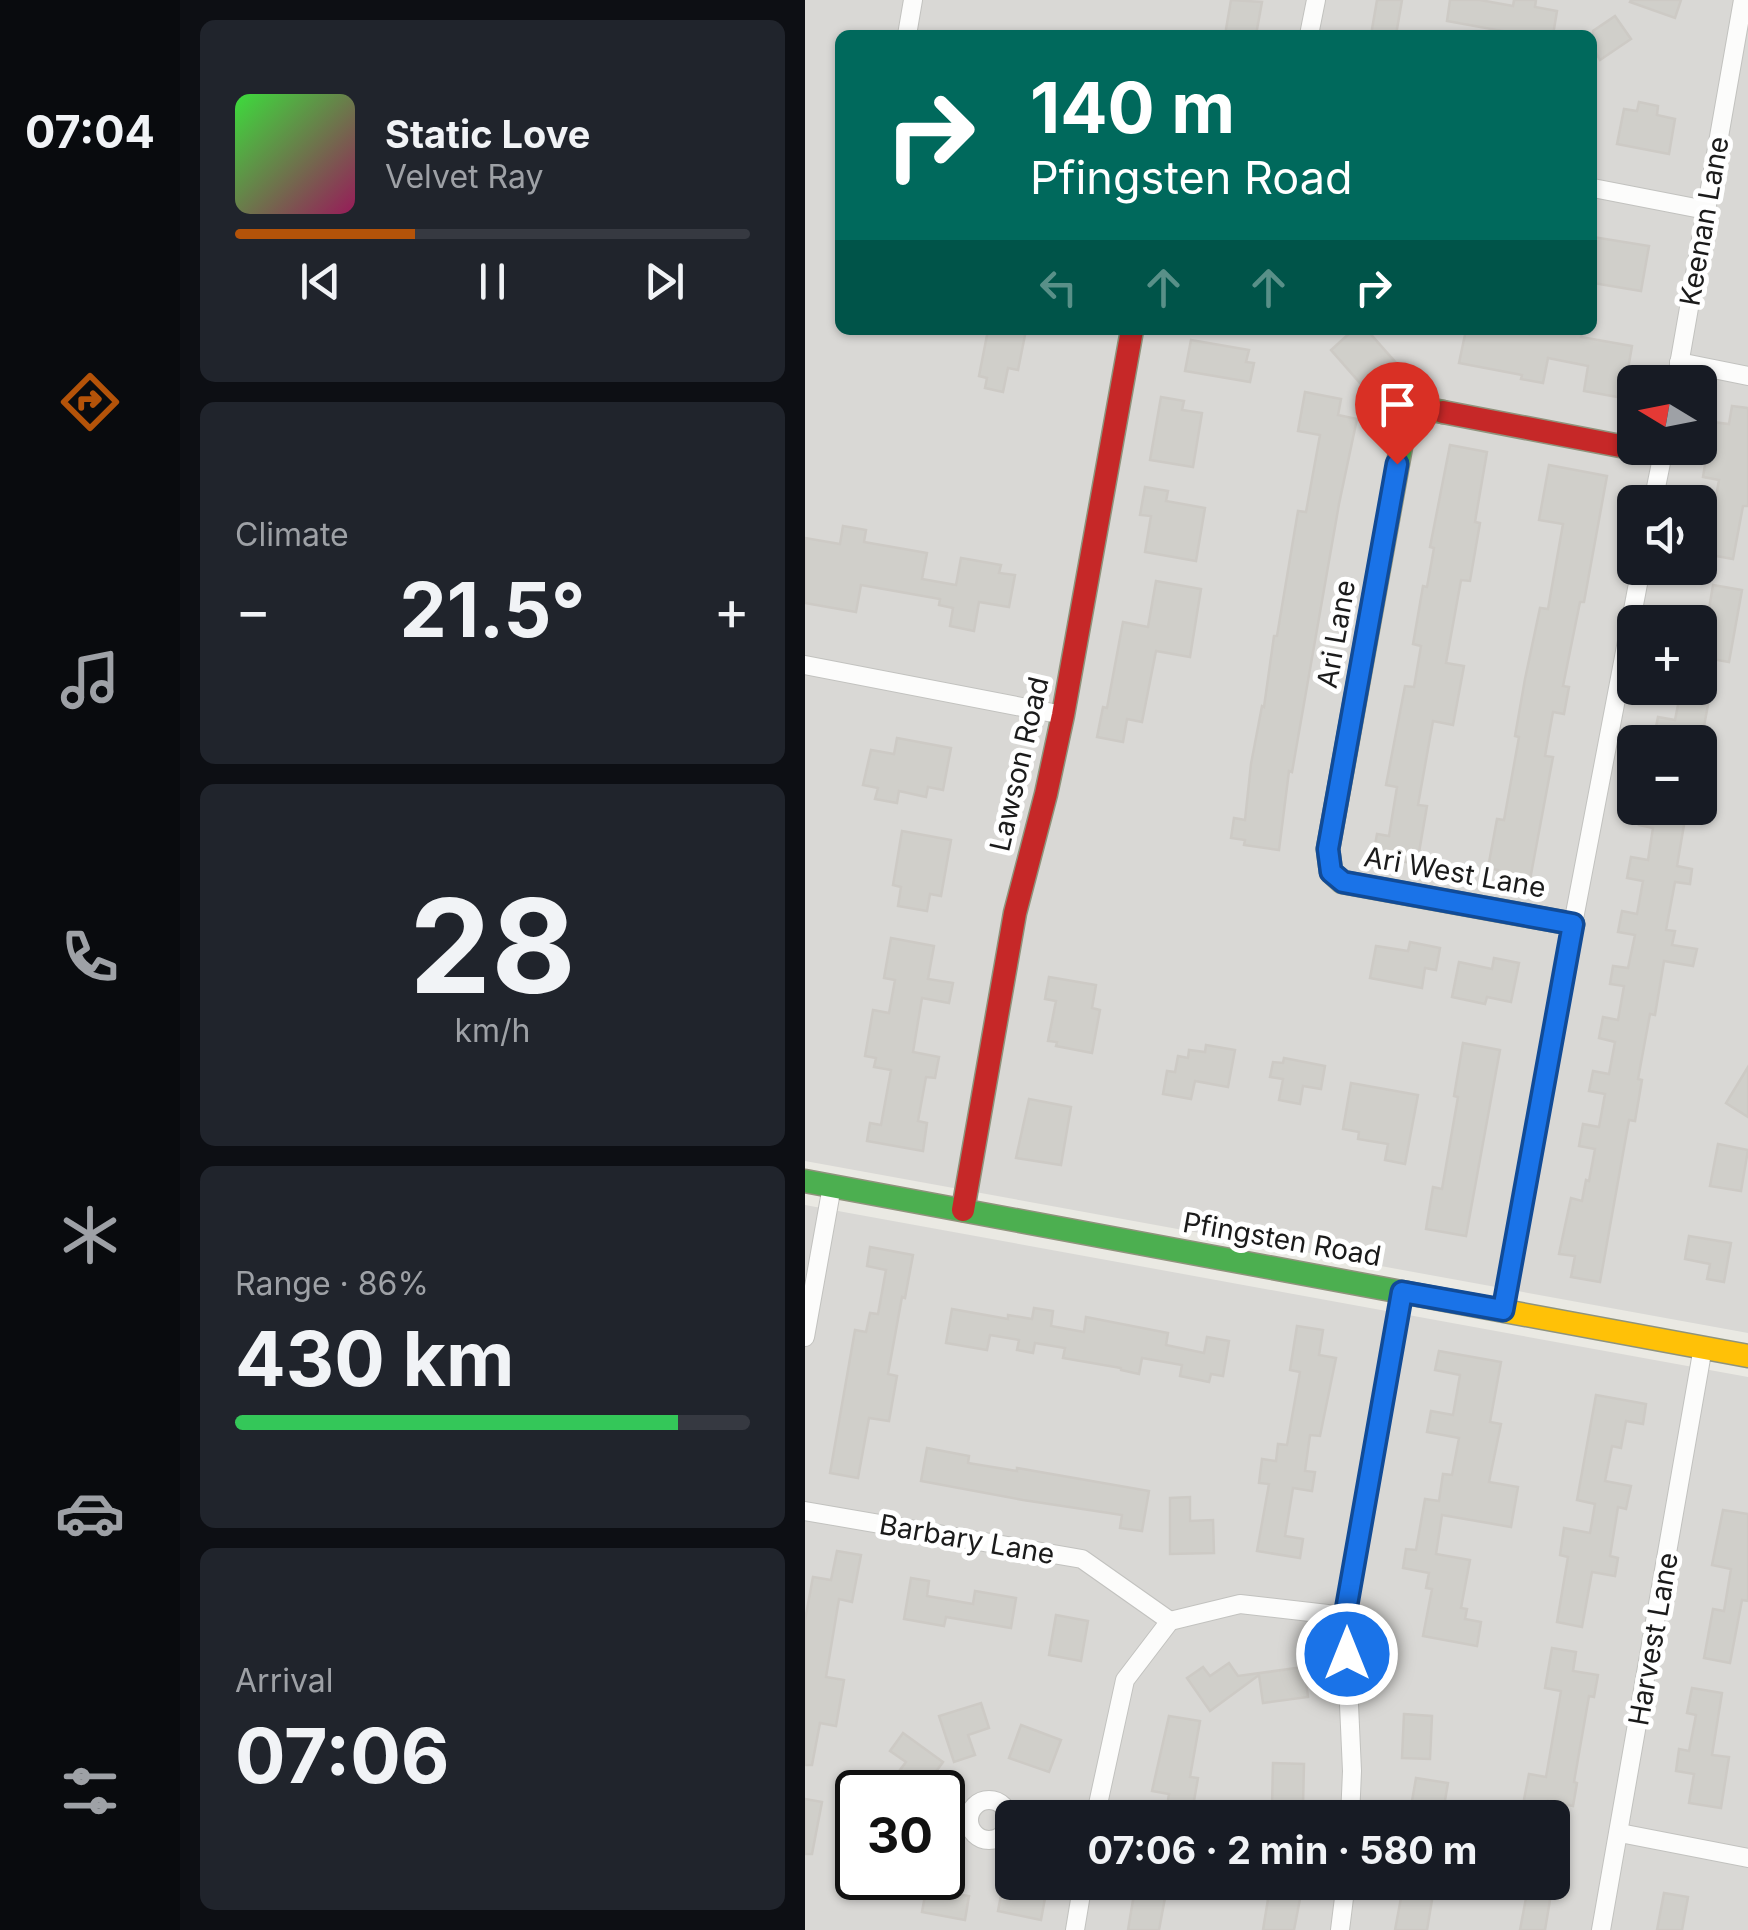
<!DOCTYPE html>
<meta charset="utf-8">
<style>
body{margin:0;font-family:Inter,sans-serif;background:#20242c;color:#f1f3f6;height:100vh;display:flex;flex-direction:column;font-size:38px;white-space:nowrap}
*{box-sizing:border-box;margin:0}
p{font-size:32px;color:#9ea1a6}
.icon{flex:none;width:55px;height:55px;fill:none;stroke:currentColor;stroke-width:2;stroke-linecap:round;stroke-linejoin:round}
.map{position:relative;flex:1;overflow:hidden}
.side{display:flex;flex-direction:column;gap:20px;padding:20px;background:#0d0f14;width:625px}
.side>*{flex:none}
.guide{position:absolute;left:30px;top:30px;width:762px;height:305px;border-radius:15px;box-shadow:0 2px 8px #0004;background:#00695c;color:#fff;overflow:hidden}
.needle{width:65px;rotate:280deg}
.tools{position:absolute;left:812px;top:365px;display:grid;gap:20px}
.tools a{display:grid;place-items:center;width:100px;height:100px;border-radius:15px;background:#171b24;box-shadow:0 2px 8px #0004;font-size:50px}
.speed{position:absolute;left:30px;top:1770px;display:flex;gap:20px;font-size:50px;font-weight:700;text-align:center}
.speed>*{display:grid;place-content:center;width:130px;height:130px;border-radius:50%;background:#171b24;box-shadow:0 2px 8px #0004;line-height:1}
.speed .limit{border:5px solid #111;border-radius:15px;background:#fff;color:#111}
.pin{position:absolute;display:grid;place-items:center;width:85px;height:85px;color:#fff;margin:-102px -42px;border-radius:50% 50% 50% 0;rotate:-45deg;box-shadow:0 0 10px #0007}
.pin .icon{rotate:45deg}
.me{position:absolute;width:110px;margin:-55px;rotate:0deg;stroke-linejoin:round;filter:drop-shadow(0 0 8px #0008)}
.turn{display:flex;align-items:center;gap:35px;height:210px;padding:0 30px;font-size:45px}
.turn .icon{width:130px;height:130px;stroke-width:2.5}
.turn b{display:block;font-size:70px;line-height:85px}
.lanes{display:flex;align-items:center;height:95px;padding:0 30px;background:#0003;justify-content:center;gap:50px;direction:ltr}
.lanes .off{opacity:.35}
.big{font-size:75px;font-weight:700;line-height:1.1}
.side .card{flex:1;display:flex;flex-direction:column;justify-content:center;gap:15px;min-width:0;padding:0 35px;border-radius:15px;background:#20242c}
.side .dial{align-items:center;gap:0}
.dial b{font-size:130px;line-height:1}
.song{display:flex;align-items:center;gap:30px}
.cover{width:120px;height:120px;border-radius:15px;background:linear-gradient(135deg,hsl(120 70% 55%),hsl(330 70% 35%))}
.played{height:10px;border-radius:5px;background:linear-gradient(90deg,#b45309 35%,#363941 35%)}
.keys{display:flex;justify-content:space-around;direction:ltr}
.heat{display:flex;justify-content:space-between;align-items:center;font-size:55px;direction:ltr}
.charge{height:15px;border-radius:8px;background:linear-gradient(90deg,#34c759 86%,#363941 0)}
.trip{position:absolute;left:190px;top:1800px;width:575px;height:100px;border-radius:15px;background:#171b24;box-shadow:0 2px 8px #0004;font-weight:700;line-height:100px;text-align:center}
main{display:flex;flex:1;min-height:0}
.tab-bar{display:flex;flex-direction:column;width:180px;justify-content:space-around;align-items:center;background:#090b0e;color:#9ea1a6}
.tab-bar .icon{width:70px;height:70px}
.tab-bar .selected{color:#b45309}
.tab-bar b{font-size:45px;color:#f1f3f6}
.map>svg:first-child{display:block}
</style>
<main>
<nav class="tab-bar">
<b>07:04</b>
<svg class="icon selected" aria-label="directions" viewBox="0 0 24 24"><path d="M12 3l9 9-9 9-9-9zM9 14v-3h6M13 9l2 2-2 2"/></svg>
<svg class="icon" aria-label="music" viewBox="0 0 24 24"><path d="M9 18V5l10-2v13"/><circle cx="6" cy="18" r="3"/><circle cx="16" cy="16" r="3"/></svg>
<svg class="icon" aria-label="phone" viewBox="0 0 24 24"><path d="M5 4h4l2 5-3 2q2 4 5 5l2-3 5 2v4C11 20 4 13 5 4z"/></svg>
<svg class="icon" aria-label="climate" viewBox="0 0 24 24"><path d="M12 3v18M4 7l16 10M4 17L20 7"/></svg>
<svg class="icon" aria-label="car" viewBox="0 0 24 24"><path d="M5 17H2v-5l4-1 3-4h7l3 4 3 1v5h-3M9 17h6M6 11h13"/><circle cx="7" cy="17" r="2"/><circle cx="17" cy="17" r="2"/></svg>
<svg class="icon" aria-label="filters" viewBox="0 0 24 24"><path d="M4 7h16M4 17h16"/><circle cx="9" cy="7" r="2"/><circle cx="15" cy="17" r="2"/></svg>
</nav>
<section class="side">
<div class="card">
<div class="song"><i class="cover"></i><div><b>Static Love</b><p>Velvet Ray</p></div></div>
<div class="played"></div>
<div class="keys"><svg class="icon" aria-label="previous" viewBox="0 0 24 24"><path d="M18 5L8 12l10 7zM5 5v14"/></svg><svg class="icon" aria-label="pause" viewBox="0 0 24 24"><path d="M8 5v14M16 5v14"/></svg><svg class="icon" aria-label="next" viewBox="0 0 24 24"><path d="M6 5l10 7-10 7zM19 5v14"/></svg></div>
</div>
<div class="card"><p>Climate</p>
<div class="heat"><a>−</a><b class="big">21.5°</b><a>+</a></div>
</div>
<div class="card dial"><b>28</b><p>km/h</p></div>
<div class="card"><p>Range · 86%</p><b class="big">430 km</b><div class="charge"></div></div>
<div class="card"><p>Arrival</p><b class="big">07:06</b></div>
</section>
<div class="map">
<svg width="943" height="1930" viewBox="0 0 943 1930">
<rect width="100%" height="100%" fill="#eae9e3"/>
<g fill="#d9d8d5" fill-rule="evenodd">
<path d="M0,0H943V1333L0,1161ZM35,35H788V330H35ZM830,382H895V448H830ZM830,502H895V568H830ZM830,622H895V688H830ZM830,742H895V808H830Z"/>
<path d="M0,1205L943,1377V1930H0ZM52,1792H138V1878H52ZM208,1818H748V1882H208Z"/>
</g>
<g fill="#d0cfca" stroke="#cdcac5" stroke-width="2.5">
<polygon points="426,0 457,2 451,35 420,35"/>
<polygon points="572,0 597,0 591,35 566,35"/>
<polygon points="645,0 675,0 708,6 709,0 731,0 730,7 752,11 748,35 728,32 727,35 703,35 703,32 642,21"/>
<polygon points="826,0 876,0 870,18 825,2"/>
<polygon points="810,16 826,39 795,60 788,48 788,31"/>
<polygon points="834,102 853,106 852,115 870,119 864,154 812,144 819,109 832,111"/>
<polygon points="788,237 844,246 836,291 788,283"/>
<polygon points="183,330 221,330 213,370 203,368 198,392 180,388 182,378 174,376"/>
<polygon points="548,330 562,330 592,364 562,391 526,350"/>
<polygon points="661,330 703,330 724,334 725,330 777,330 776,337 827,346 818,398 779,391 783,366 743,358 738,383 716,379 717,375 654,363"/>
<polygon points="386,340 444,350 441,362 449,363 445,382 380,371"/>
<polygon points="500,392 536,399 533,415 552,419 534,504 487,772 484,771 474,850 439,845 440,840 426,838 429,818 440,820 446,764 457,706 459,707 469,636 472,636 493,511 501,512 515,435 493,431"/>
<polygon points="356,397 379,401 377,410 397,413 388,467 345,460"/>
<polygon points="927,406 943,408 943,506 938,506 928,559 900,554 903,536 895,534 895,511 908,513 914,480 898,477 907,422 924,424"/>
<polygon points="645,445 682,452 670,522 675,523 665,581 656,580 641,663 659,666 648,725 628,721 613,805 622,806 612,864 568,856 572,834 584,836 592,787 581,785 600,686 609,687 616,646 608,644 618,586 622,587 629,548 625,547"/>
<polygon points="744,465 802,476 779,602 775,602 758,686 764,687 759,714 748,712 740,756 748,757 724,885 691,879 693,870 683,868 692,819 699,820 714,737 710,736 720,679 735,608 743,609 758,524 734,520"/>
<polygon points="340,487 363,491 361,501 400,508 391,561 340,552 346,516 335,515"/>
<polygon points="38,526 61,530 59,542 122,553 117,579 151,585 156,558 196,565 194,573 210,575 204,607 174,602 169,631 145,626 148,608 134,605 135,599 56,585 51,612 0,603 0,538 35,544"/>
<polygon points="351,581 396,589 385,657 351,651 337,722 322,719 318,742 292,737 298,707 302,708 318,622 343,627"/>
<polygon points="908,585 937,590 924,662 896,657"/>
<polygon points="874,700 903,705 896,742 881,742 849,737 853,717 870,720"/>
<polygon points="92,738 146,748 138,790 123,787 121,797 94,791 92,803 70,799 73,788 58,785 66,750 89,754"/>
<polygon points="837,808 881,813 872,866 887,869 885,884 870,882 861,930 870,931 867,945 892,949 888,966 859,961 850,1015 845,1014 833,1079 837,1080 830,1121 824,1120 795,1282 766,1277 770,1256 754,1254 766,1198 777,1201 781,1180 784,1181 790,1149 774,1146 778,1124 794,1127 800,1094 784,1091 788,1071 804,1074 810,1042 794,1038 798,1017 813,1020 819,986 805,984 808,966 823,968 830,935 813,932 817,911 832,914 838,881 822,878 826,857 843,860 848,828 834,825"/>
<polygon points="97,831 146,840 136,896 125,894 122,911 93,906 96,887 88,885"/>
<polygon points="86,938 129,946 123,979 148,983 144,1003 117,998 108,1052 134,1057 130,1078 121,1077 113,1121 122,1123 118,1151 62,1141 65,1123 76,1125 86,1070 69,1067 71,1058 60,1056 68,1010 84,1013 90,980 79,978"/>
<polygon points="605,942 635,948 631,970 620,968 617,988 565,978 571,946 603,951"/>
<polygon points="689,958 714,963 706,1002 682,997 680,1004 647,997 654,962 687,969"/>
<polygon points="244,977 291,985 287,1008 295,1010 287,1053 251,1046 252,1042 243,1041 251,1001 240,999"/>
<polygon points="658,1043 695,1050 661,1236 621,1229 628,1187 637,1189 653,1097 649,1096"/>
<polygon points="401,1045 430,1050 423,1087 390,1081 386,1099 358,1094 362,1071 370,1072 373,1056 383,1058 384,1050 400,1052"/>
<polygon points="479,1058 520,1066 516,1089 498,1086 495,1104 474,1100 478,1079 465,1077 468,1062 478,1063"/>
<polygon points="943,1067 943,1117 921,1103"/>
<polygon points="546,1083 613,1095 600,1164 580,1160 583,1144 553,1139 554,1132 538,1129"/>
<polygon points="224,1099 266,1107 256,1165 211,1158"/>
<polygon points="913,1144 943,1150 936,1191 905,1186"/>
<polygon points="884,1236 926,1243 919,1282 902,1279 905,1264 880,1259"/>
<polygon points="65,1247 108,1255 100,1298 97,1297 83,1374 92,1376 84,1421 64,1418 53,1478 25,1473 50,1330 61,1332 65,1313 73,1314 81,1270 62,1266"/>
<polygon points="229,1308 248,1311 246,1326 279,1332 281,1317 363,1333 361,1345 399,1353 402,1337 424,1341 418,1376 406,1374 404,1382 375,1376 377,1365 337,1358 334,1374 316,1370 316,1368 258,1358 260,1348 230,1343 228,1353 212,1350 214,1340 185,1335 182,1350 141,1343 147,1309 203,1319 203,1315 227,1319"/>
<polygon points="492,1326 518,1330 514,1355 531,1358 515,1436 505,1435 500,1471 510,1472 507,1491 488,1488 480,1536 498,1539 495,1558 452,1551 464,1484 454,1483 457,1459 471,1461 473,1444 482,1445 495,1372 485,1370"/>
<polygon points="634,1351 696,1362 685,1422 696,1424 684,1482 713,1487 706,1527 637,1515 631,1554 665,1560 656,1608 662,1609 660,1619 676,1622 672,1646 618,1636 627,1589 621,1588 624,1573 598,1568 601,1549 611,1550 620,1499 634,1501 638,1474 647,1475 654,1438 622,1432 626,1411 648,1415 655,1375 630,1370"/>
<polygon points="791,1395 841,1404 838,1424 821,1421 816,1448 807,1446 800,1481 826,1486 821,1509 813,1507 805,1556 813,1558 810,1576 787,1572 777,1627 752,1622 763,1557 755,1555 759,1528 785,1533 790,1504 772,1500"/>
<polygon points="122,1448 164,1456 163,1463 212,1471 212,1468 344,1491 337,1531 315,1528 317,1515 218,1500 116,1481"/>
<polygon points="385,1497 385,1521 408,1520 409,1553 365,1554 365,1498"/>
<polygon points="918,1510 943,1514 943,1601 937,1600 925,1663 899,1658 908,1609 919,1611 926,1569 907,1565"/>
<polygon points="32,1551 56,1555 47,1602 34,1599 21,1677 39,1680 31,1726 15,1723 7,1765 0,1765 0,1620 8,1577 26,1580"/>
<polygon points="106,1578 124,1581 122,1596 168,1604 170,1591 211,1598 206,1628 141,1617 139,1626 99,1619"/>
<polygon points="251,1615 283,1621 276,1661 244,1655"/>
<polygon points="747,1648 771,1652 768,1671 793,1675 789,1697 784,1696 769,1782 772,1783 768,1806 743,1801 740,1818 731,1818 716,1815 724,1774 741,1777 756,1691 740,1688"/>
<polygon points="424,1663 433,1676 499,1667 503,1697 458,1703 454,1675 405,1711 382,1678 398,1667 405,1676"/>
<polygon points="887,1688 917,1693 907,1755 924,1757 916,1808 884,1803 889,1774 871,1771 874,1749 884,1751 891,1715 882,1713"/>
<polygon points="176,1703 184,1728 163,1735 170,1755 149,1762 134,1716"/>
<polygon points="599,1714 627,1716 625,1759 597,1758"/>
<polygon points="364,1716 395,1721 385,1777 393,1778 386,1818 360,1818 364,1794 347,1791"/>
<polygon points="216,1725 256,1740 244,1772 204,1758"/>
<polygon points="98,1733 138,1762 116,1792 98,1792 85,1783 101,1762 85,1751"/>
<polygon points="468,1763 499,1764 498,1806 467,1806"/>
<polygon points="611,1778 643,1783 637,1818 604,1818"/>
<polygon points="0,1799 17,1802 7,1854 0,1854"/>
<polygon points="120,1878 141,1878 138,1892 164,1896 160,1920 117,1912 121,1890 118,1890"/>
<polygon points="224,1882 243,1882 236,1920 193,1911 198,1885 222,1889"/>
<polygon points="331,1882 363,1882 354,1930 323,1930"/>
<polygon points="599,1882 630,1882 622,1930 590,1930"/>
<polygon points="724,1882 748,1882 740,1930 715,1930"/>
<polygon points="464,1893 495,1899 489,1930 458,1930"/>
<polygon points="859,1893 883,1897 877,1930 852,1930"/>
</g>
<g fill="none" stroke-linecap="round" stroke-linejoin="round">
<g stroke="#c2c2bf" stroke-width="20">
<g id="street">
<polyline points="102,35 108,0"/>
<polyline points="504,35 511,0"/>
<polyline points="788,188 901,210"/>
<polyline points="874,362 943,376"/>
<polyline points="871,382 938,0"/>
<polyline points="848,502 859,448"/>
<polyline points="0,665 258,715"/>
<polyline points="698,1310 768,924 836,568"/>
<polyline points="0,1337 27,1186"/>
<polyline points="0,1511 277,1559 365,1621"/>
<circle cx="184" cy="1820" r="20"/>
<polyline points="290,1818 320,1680 365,1621 435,1604 540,1616"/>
<polyline points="545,1818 547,1771 540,1616 597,1292"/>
<polyline points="815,1833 943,1858"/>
<polyline points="270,1930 278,1882"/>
<polyline points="535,1930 541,1882"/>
<polyline points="796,1930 898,1347"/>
</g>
</g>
<g stroke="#8f937c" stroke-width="25">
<g id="fast">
<path d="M638,412C616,408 615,409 600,425L523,849L526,872L537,882L768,924"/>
<polyline points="0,1181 602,1293"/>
</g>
</g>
<g stroke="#8f937c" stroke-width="25">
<polyline id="slow" points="602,1293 943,1356"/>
</g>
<g stroke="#8f937c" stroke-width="25">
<g id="jam">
<polyline points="638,412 857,454"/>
<polyline points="158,1210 210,913 241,794 258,715 327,330"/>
</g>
</g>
<use href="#street" stroke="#fcfcfb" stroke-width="18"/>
<use href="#fast" stroke="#4caf50" stroke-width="22"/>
<use href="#slow" stroke="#ffc107" stroke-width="22"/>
<use href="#jam" stroke="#c62828" stroke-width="22"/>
</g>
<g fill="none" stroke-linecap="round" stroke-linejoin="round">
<g stroke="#114b97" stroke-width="25">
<polyline id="route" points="542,1654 540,1616 597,1292 698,1310 768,924 538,882 526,872 523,849 592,464"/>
</g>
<use href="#route" stroke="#1a73e8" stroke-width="18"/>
</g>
<g text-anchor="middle" stroke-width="10" stroke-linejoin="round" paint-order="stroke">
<g font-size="28" fill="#1b1b1b" stroke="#fff">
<text transform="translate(899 221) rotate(-80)" y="10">Keenan Lane</text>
<text transform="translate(531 634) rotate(-80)" y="10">Ari Lane</text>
<text transform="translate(214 764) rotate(-77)" y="10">Lawson Road</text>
<text transform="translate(650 872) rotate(10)" y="10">Ari West Lane</text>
<text transform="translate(477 1239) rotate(10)" y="10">Pfingsten Road</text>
<text transform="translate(162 1539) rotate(10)" y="10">Barbary Lane</text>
<text transform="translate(848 1639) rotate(-80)" y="10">Harvest Lane</text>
</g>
</g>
</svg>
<div class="tools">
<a><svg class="needle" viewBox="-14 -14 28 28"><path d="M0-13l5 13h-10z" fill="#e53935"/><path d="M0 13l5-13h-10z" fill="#9ea1a6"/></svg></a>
<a><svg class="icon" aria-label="sound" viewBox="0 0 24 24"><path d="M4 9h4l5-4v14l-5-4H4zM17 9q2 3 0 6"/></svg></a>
<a>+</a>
<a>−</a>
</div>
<div class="speed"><div class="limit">30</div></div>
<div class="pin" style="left:592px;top:464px;background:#d93025"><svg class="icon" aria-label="arrive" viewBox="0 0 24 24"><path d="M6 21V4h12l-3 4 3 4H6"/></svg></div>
<svg class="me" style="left:542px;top:1654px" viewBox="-20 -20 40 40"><circle r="17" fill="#1a73e8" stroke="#fff" stroke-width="3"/><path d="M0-11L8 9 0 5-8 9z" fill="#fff"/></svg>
<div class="trip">07:06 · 2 min · 580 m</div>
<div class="guide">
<div class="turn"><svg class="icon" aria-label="right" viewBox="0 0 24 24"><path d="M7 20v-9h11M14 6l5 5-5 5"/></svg><div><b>140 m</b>Pfingsten Road</div></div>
<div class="lanes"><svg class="icon off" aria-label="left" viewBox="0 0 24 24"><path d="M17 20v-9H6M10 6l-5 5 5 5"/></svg><svg class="icon off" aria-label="ahead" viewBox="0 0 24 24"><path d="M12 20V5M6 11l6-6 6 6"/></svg><svg class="icon off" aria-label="ahead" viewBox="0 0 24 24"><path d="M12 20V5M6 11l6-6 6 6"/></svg><svg class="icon" aria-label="right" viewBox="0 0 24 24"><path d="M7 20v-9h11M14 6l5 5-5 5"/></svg></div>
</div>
</div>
</main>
